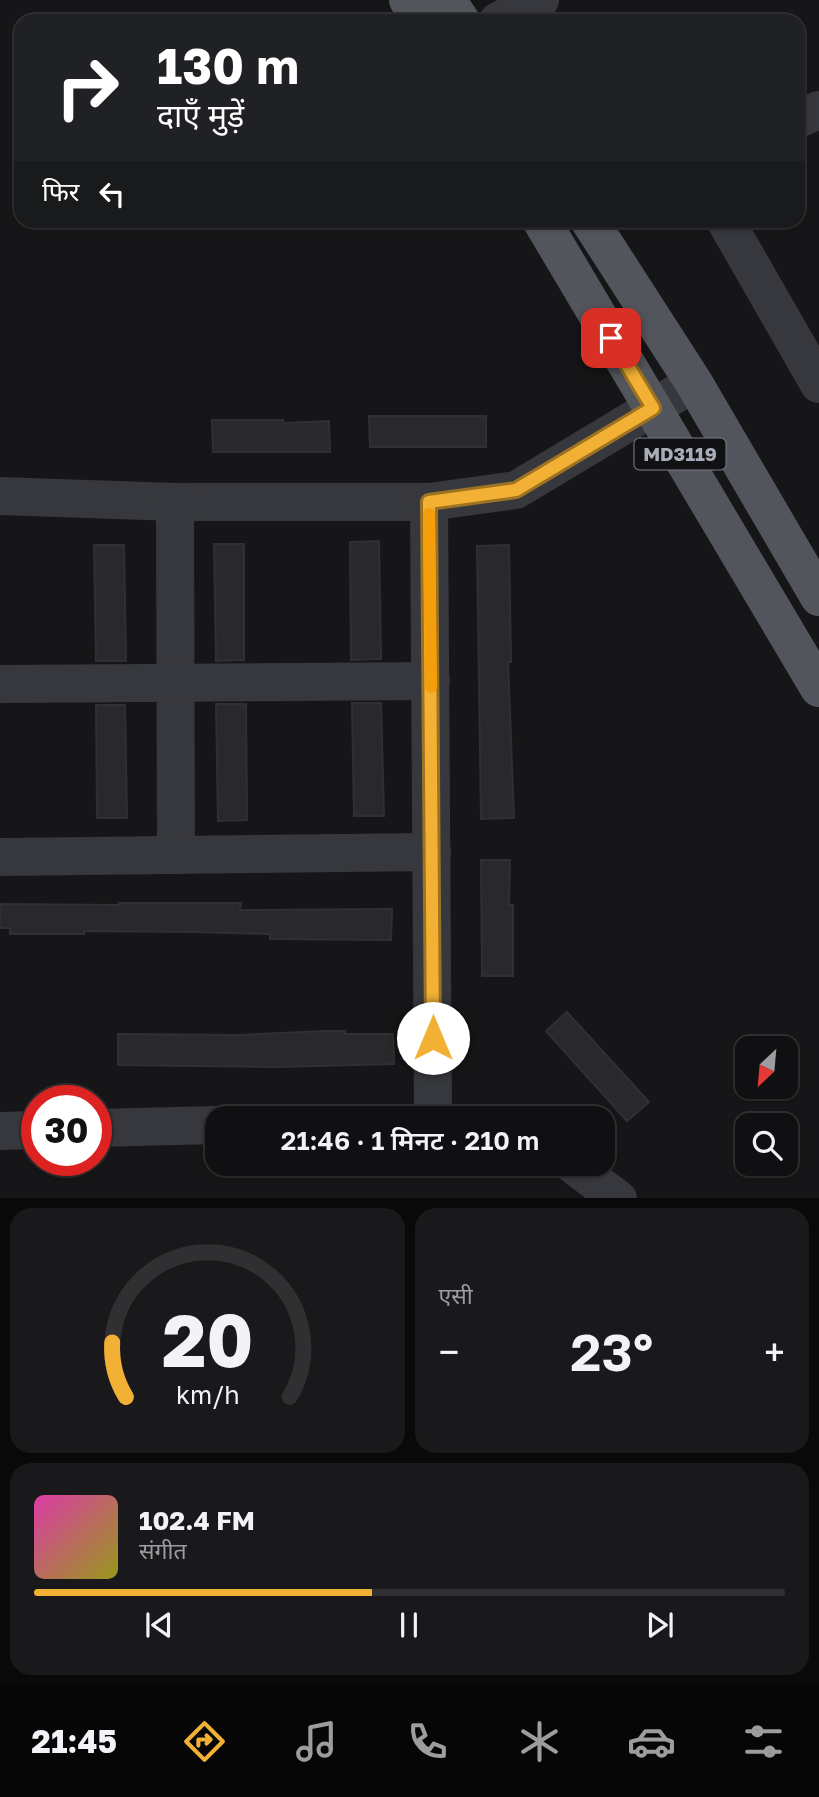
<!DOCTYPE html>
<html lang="hi">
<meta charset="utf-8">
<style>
body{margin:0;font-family:"Golos Text","Noto Sans Devanagari",sans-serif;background:#19191b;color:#f1f3f6;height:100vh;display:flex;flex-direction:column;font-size:26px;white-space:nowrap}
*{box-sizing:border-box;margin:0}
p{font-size:23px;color:#9c9d9f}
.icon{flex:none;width:38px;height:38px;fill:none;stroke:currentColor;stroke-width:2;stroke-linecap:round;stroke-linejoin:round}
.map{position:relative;height:1198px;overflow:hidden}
.drawer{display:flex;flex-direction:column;gap:10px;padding:10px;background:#09090a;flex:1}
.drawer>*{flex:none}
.guide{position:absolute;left:14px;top:14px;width:791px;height:214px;border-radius:21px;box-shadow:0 2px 5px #0004,0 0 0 2px #303032;background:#202124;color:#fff;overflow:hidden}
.needle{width:46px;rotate:206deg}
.buttons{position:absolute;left:735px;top:1036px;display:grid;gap:14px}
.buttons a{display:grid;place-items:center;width:63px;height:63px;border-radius:14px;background:#101012;box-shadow:0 2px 5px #0004,0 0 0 2px #303032;font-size:35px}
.speed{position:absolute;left:21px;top:1085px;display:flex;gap:14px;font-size:35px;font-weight:700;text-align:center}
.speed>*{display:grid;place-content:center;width:91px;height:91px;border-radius:50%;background:#101012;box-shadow:0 2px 5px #0004,0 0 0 2px #303032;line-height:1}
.speed .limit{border:10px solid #d22;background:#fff;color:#111}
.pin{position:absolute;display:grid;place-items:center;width:60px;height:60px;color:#fff;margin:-30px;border-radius:14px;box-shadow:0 4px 10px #0006}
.me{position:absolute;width:77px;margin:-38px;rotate:0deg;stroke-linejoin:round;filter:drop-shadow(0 0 5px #0008)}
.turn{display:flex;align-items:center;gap:24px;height:147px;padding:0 28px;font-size:32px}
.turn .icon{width:91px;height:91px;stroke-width:2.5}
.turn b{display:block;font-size:49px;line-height:60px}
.then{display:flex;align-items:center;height:66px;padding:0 28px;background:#0003;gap:14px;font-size:26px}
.big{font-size:52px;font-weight:600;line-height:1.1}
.drawer .widget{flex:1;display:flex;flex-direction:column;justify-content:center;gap:10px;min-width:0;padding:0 24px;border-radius:21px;background:#19191b}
.drawer .dial{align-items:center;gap:0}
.dial svg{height:182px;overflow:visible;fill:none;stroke:#303032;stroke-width:7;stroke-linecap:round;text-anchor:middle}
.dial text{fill:#f1f3f6;stroke:none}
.song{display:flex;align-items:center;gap:21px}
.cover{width:84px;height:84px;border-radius:10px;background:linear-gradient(135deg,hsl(320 70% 55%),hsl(60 70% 35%))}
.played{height:7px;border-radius:4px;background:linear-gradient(90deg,#f2b134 45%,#303032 45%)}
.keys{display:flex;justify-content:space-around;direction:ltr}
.heat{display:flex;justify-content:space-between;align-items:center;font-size:38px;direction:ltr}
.drawer .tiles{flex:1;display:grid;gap:10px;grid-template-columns:1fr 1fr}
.widget:last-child{grid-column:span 2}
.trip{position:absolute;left:205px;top:1106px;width:410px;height:70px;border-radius:21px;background:#101012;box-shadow:0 2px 5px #0004,0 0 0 2px #303032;font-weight:600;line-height:70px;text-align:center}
.menu{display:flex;height:112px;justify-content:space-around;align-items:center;background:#060607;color:#9c9d9f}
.menu .icon{width:49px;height:49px}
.menu .selected{color:#f2b134}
.menu b{font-size:32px;color:#f1f3f6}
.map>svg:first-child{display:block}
</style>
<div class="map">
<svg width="819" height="1199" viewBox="0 0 819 1199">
<rect width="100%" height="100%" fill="#161618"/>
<g fill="#29292c" stroke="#303034" stroke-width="2">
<polygon points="369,416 486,416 486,447 370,447"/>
<polygon points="212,420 283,420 284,423 329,421 330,452 213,452"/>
<polygon points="379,541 381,659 351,660 350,542"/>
<polygon points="214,544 244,544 244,660 216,661"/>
<polygon points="94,545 124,545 126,661 96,661"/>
<polygon points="509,545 511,662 508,662 514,818 481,819 477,546"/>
<polygon points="352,703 381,703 384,816 354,816"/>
<polygon points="216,704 246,704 247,820 218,821"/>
<polygon points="96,705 125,705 127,818 97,818"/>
<polygon points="481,860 510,860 509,905 513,905 513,976 482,976"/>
<polygon points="119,903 241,903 240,910 392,909 391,940 270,939 270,934 194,932 84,931 84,934 10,934 10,928 0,928 0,904 119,905"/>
<polygon points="567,1012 649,1102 627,1121 546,1031"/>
<polygon points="324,1031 345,1031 345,1034 393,1034 394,1064 277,1067 118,1065 118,1034 240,1035"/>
</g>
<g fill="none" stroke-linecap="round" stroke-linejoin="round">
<g stroke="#37383d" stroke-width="38">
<polyline points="498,21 540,0"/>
<polyline points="798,119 819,110"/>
<polyline points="725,220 819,384"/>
<polyline points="0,496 175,502 429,502 516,490 694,383"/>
<polyline points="175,502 176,855"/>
<polyline points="429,502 433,1118"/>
<polyline points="0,684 431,681"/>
<polyline points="0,857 432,852"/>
<polyline points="96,1128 217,1125"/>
<polyline points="0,1131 37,1130"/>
<polyline points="572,1164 618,1199"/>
</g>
<g stroke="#53555c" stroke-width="38">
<polyline points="408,0 422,21"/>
<polyline points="447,0 461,21"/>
<polyline points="541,220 819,688"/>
<polyline points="589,220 694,383 819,597"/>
</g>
</g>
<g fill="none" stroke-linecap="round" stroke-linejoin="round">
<g stroke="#9d7322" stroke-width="18">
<polyline id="route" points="433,1038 429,502 516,490 653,408 611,338"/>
</g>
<use href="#route" stroke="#f2b134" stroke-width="12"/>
<polyline stroke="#f59e0b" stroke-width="12" points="429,514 431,687"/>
</g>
<g text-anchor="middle" stroke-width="7" stroke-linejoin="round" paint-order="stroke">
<rect fill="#111113" stroke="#7b7e86" stroke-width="2" x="634.5" y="438.5" width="91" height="31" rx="5"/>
<g font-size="19" font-weight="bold" fill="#a8adb8">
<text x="680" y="461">MD3119</text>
</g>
</g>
</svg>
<div class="buttons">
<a><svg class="needle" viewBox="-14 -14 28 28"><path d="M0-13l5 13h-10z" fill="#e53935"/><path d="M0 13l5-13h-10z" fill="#9c9d9f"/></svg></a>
<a><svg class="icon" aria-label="search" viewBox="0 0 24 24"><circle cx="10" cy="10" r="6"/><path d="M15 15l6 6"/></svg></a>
</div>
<div class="speed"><div class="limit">30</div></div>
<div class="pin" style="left:611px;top:338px;background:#d93025"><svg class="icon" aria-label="arrive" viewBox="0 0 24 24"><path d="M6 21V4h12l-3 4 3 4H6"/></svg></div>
<svg class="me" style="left:433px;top:1038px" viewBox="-20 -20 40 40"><circle r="19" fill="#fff"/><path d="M0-13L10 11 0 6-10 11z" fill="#f2b134"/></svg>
<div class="trip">21:46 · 1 मिनट · 210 m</div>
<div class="guide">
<div class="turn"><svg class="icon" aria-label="right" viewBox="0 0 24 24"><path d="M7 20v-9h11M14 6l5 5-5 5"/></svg><div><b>130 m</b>दाएँ मुड़ें</div></div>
<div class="then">फिर<svg class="icon" aria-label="left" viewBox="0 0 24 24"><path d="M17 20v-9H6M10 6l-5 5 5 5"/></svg></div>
</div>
</div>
<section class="drawer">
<div class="tiles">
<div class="widget dial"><svg viewBox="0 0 100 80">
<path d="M14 69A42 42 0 1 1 86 69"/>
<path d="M14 69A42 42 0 0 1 8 45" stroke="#f2b134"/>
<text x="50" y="56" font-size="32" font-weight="700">20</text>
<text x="50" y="72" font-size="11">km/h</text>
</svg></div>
<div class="widget"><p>एसी</p>
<div class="heat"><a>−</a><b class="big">23°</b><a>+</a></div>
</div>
<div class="widget">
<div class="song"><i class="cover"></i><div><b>102.4 FM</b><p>संगीत</p></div></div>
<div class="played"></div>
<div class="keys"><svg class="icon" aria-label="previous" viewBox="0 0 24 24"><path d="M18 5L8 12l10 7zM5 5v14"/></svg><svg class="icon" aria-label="pause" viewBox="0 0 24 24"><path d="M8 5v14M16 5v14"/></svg><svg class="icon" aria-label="next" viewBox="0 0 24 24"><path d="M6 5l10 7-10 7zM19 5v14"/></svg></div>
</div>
</div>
</section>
<nav class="menu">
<b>21:45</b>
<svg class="icon selected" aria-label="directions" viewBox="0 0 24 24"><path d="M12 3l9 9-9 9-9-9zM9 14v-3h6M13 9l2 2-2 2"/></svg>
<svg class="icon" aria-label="music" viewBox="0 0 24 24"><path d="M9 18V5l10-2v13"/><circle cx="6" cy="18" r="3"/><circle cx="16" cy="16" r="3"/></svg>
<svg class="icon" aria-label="phone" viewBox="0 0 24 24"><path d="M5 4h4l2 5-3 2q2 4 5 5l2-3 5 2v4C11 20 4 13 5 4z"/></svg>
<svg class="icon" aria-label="climate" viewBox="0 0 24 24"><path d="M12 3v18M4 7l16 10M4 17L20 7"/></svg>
<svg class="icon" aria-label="car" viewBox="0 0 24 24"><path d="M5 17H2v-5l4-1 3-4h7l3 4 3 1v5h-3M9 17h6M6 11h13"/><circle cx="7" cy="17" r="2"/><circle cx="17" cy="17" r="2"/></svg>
<svg class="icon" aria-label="filters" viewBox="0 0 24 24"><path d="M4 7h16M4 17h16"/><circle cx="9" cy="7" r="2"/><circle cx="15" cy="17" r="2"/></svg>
</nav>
